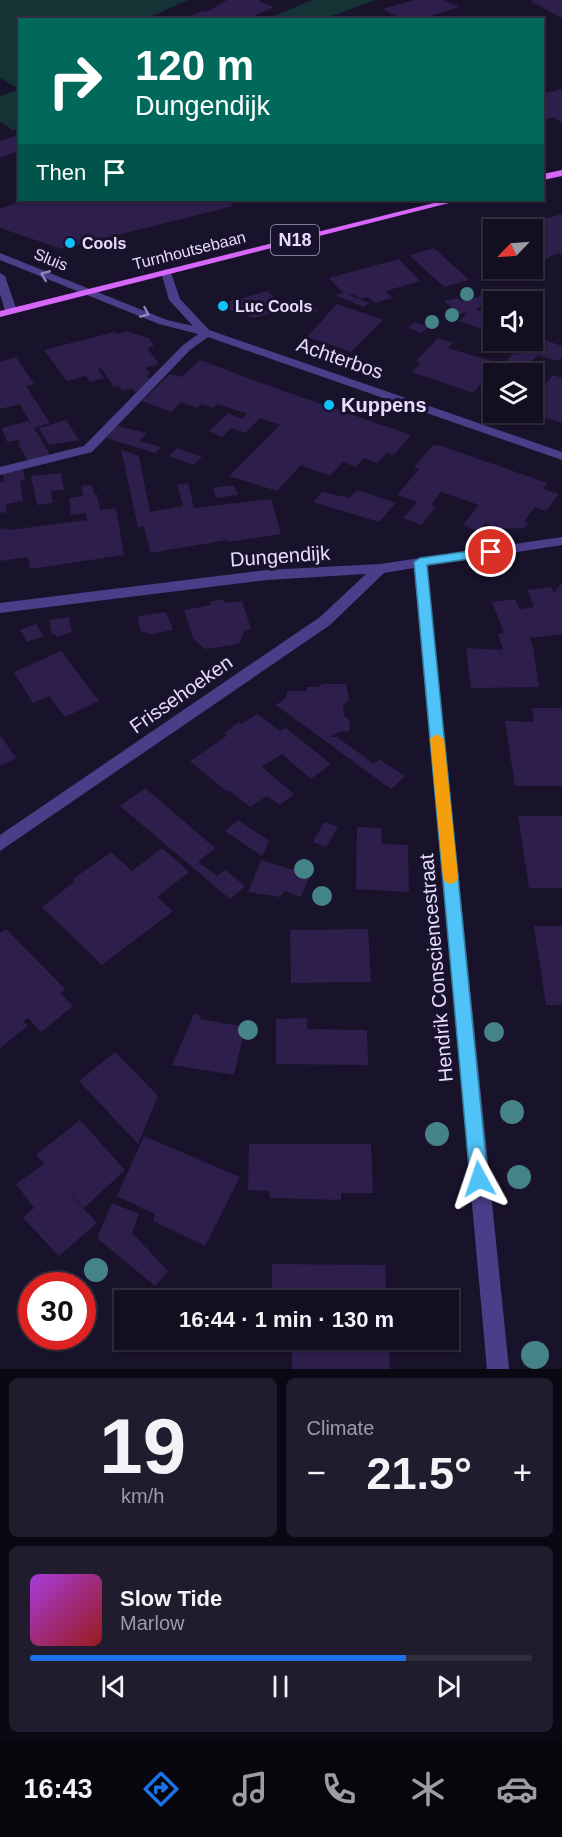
<!DOCTYPE html>
<meta charset="utf-8">
<style>
body{margin:0;font-family:Arial,sans-serif;background:#201c2d;color:#f1f3f6;height:100vh;display:flex;flex-direction:column;font-size:22px;white-space:nowrap}
*{box-sizing:border-box;margin:0}
p{font-size:20px;color:#9d9ca5}
.icon{flex:none;width:33px;height:33px;fill:none;stroke:currentColor;stroke-width:2;stroke-linecap:round;stroke-linejoin:round}
.map{position:relative;height:1369px;overflow:hidden}
.side{display:flex;flex-direction:column;gap:9px;padding:9px;background:#0a0812;flex:1}
.side>*{flex:none}
.guide{position:absolute;left:18px;top:18px;width:526px;height:183px;border-radius:0px;box-shadow:0 2px 4px #0004,0 0 0 2px #322e3e;background:#00695c;color:#fff;overflow:hidden}
.needle{width:39px;rotate:245deg}
.buttons{position:absolute;left:483px;top:219px;display:grid;gap:12px}
.buttons a{display:grid;place-items:center;width:60px;height:60px;border-radius:0px;background:#130e20;box-shadow:0 2px 4px #0004,0 0 0 2px #322e3e;font-size:30px}
.speed{position:absolute;left:18px;top:1272px;display:flex;gap:12px;font-size:30px;font-weight:700;text-align:center}
.speed>*{display:grid;place-content:center;width:78px;height:78px;border-radius:50%;background:#130e20;box-shadow:0 2px 4px #0004,0 0 0 2px #322e3e;line-height:1}
.speed .limit{border:9px solid #d22;background:#fff;color:#111}
.pin{position:absolute;display:grid;place-items:center;width:51px;height:51px;color:#fff;margin:-26px;border:3px solid #fff;border-radius:50%;box-shadow:0 2px 6px #0007}
.me{position:absolute;width:66px;margin:-33px;rotate:355deg;stroke-linejoin:round;filter:drop-shadow(0 0 4px #0008)}
.turn{display:flex;align-items:center;gap:21px;height:126px;padding:0 18px;font-size:27px}
.turn .icon{width:78px;height:78px;stroke-width:2.5}
.turn b{display:block;font-size:42px;line-height:51px}
.then{display:flex;align-items:center;height:57px;padding:0 18px;background:#0003;gap:12px;font-size:22px}
.big{font-size:45px;font-weight:700;line-height:1.1}
.side .card{flex:1;display:flex;flex-direction:column;justify-content:center;gap:9px;min-width:0;padding:0 21px;border-radius:9px;background:#201c2d}
.side .dial{align-items:center;gap:0}
.dial b{font-size:78px;line-height:1}
.song{display:flex;align-items:center;gap:18px}
.cover{width:72px;height:72px;border-radius:9px;background:linear-gradient(135deg,hsl(280 70% 55%),hsl(0 70% 35%))}
.played{height:6px;border-radius:3px;background:linear-gradient(90deg,#1a73e8 75%,#322e3e 75%)}
.keys{display:flex;justify-content:space-around;direction:ltr}
.heat{display:flex;justify-content:space-between;align-items:center;font-size:33px;direction:ltr}
.side .tiles{flex:1;display:grid;gap:9px;grid-template-columns:1fr 1fr}
.card:last-child{grid-column:span 2}
.trip{position:absolute;left:114px;top:1290px;width:345px;height:60px;border-radius:0px;background:#130e20;box-shadow:0 2px 4px #0004,0 0 0 2px #322e3e;font-weight:700;line-height:60px;text-align:center}
.menu{display:flex;height:96px;justify-content:space-around;align-items:center;background:#08060d;color:#9d9ca5}
.menu .icon{width:42px;height:42px}
.menu .current{color:#1a73e8}
.menu b{font-size:27px;color:#f1f3f6}
.map>svg:first-child{display:block}
</style>
<div class="map">
<svg width="562" height="1369" viewBox="0 0 562 1369">
<rect width="100%" height="100%" fill="#19122b"/>
<g fill="#153235">
<polygon points="0,0 188,0 152,16 159,19 20,20 19,128 13,130 0,122 0,96 19,89 0,78"/>
<polygon points="312,0 375,0 332,16 336,19 267,19"/>
</g>
<g fill="#2d1e4c">
<polygon points="227,0 261,0 258,1 274,7 246,20 196,20 189,17 202,11 207,12"/>
<polygon points="414,0 444,0 459,7 417,20 402,20 383,9"/>
<polygon points="535,0 562,0 562,18 530,1"/>
<polygon points="562,89 562,123 554,117 543,120 543,94"/>
<polygon points="20,134 20,150 0,158 0,141"/>
<polygon points="24,200 228,200 233,206 62,249 0,228 0,209"/>
<polygon points="562,214 562,255 558,253 543,260 532,252 532,248 539,246 532,240 532,230 519,230 516,227"/>
<polygon points="434,248 469,280 444,287 409,255"/>
<polygon points="399,259 420,281 386,291 392,298 375,303 368,297 360,299 354,294 349,295 369,303 364,307 335,295 343,293 329,278"/>
<polygon points="268,291 284,310 254,318 223,308 223,303"/>
<polygon points="484,295 492,302 475,309 494,315 490,322 494,323 494,329 486,327 483,329 459,321 469,311 459,315 444,301 458,298 462,301"/>
<polygon points="307,303 311,304 318,311 306,315 298,306"/>
<polygon points="337,304 383,320 351,352 307,337"/>
<polygon points="415,322 429,327 421,333 408,328"/>
<polygon points="126,331 148,338 154,346 147,348 159,364 145,368 150,374 146,376 150,378 136,393 132,388 122,391 119,386 114,387 101,368 98,369 104,378 90,382 86,376 67,381 44,350 114,332 117,334"/>
<polygon points="535,337 562,346 562,358 556,361 538,355 524,368 506,361 526,341 532,340"/>
<polygon points="438,338 453,343 447,348 499,363 473,393 412,372 421,363 416,361"/>
<polygon points="16,357 34,384 26,386 50,423 33,428 20,404 0,409 0,362"/>
<polygon points="200,360 275,388 411,435 394,455 387,453 377,463 364,458 356,467 343,462 330,476 301,465 277,491 229,476 280,425 260,418 245,433 231,428 222,437 209,431 228,413 242,419 247,414 218,404 213,408 202,404 197,408 181,402 171,412 142,401 170,374 181,377"/>
<polygon points="553,375 562,378 562,423 532,413 532,400"/>
<polygon points="66,420 79,440 49,445 39,428"/>
<polygon points="28,421 40,437 50,455 28,461 18,444 20,443 18,440 7,442 2,428"/>
<polygon points="117,426 147,433 139,441 161,447 155,453 106,438"/>
<polygon points="439,445 547,483 543,489 559,494 546,511 535,507 524,521 528,523 524,528 500,529 485,523 479,532 463,525 479,505 441,492 431,505 436,507 421,525 403,518 417,502 397,495 419,469 414,467 432,446"/>
<polygon points="178,448 202,457 193,465 169,456"/>
<polygon points="121,450 139,456 150,512 183,506 177,485 188,483 194,508 271,499 281,534 228,542 228,540 150,553 144,526 138,527"/>
<polygon points="23,469 25,480 20,481 23,501 6,504 7,512 0,513 0,482 4,482 3,474"/>
<polygon points="61,473 64,490 51,491 53,503 37,505 31,476"/>
<polygon points="92,485 94,495 97,494 100,510 116,508 124,555 30,569 28,557 0,561 0,529 8,528 9,530 87,520 86,513 71,515 69,498 83,496 81,486"/>
<polygon points="234,485 238,495 216,498 213,488"/>
<polygon points="357,490 396,503 379,522 313,502 322,492 349,498"/>
<polygon points="562,583 562,634 530,638 533,646 539,687 471,688 466,648 503,650 498,634 504,633 492,602 515,599 520,609 534,607 527,590 551,587 554,593"/>
<polygon points="223,599 225,603 242,601 251,629 245,630 239,644 205,649 193,638 184,610 211,605 210,602"/>
<polygon points="166,612 173,630 152,634 140,631 138,616"/>
<polygon points="69,617 72,632 56,637 56,634 52,635 49,620"/>
<polygon points="36,624 44,636 27,642 20,630"/>
<polygon points="61,651 99,701 65,717 49,696 33,703 14,672"/>
<polygon points="323,684 346,684 349,699 343,706 344,716 350,721 349,731 339,732 331,737 337,737 374,764 379,759 405,776 391,789 276,705 286,698 287,691 307,691 307,687 317,687"/>
<polygon points="532,708 562,708 562,786 515,786 505,721 534,722"/>
<polygon points="257,714 280,731 286,728 331,764 311,779 282,754 262,767 294,794 280,805 267,796 250,807 229,790 226,791 190,761 225,737 227,735 224,733 239,722 241,724"/>
<polygon points="0,735 16,758 0,766"/>
<polygon points="145,788 215,848 198,862 217,876 225,870 245,886 230,899 120,806"/>
<polygon points="518,816 562,816 562,888 529,888"/>
<polygon points="238,820 269,841 262,856 225,831"/>
<polygon points="324,822 338,827 326,847 313,842"/>
<polygon points="357,827 381,828 382,844 408,845 409,892 356,889"/>
<polygon points="162,848 189,872 157,897 173,911 102,965 42,907 74,882 73,879 111,852 132,871"/>
<polygon points="261,860 310,875 301,897 284,891 280,897 248,892"/>
<polygon points="534,926 562,926 562,1005 546,1005"/>
<polygon points="6,929 65,989 60,993 73,1006 41,1032 28,1018 23,1021 28,1026 0,1048 0,933"/>
<polygon points="368,929 371,982 291,983 290,930"/>
<polygon points="194,1014 201,1015 200,1019 245,1027 234,1075 172,1065"/>
<polygon points="307,1018 307,1029 367,1030 368,1065 276,1064 276,1019"/>
<polygon points="115,1052 158,1096 138,1144 79,1081"/>
<polygon points="80,1120 125,1170 84,1208 46,1168 97,1223 59,1256 23,1218 34,1208 16,1184 44,1164 36,1155"/>
<polygon points="144,1136 240,1177 205,1246 153,1221 155,1214 117,1196"/>
<polygon points="249,1144 371,1144 373,1193 341,1193 341,1200 270,1198 269,1191 248,1190"/>
<polygon points="112,1203 139,1214 132,1233 168,1271 155,1286 97,1238"/>
<polygon points="272,1264 385,1265 387,1300 272,1300"/>
<polygon points="272,1340 388,1340 390,1369 292,1369 292,1348 272,1348"/>
</g>
<g fill="none" stroke-linecap="round" stroke-linejoin="round">
<g fill="#4b3e89" fill-rule="evenodd">
<polygon points="0,253 167,320 193,326 169,300 161,272 166,269 170,270 180,299 209,330 562,452 562,460 208,337 190,350 92,452 0,475 0,467 84,446 182,346 198,334 159,324 0,260"/>
<polygon points="0,273 5,276 17,311 15,313 7,313 5,311 0,294"/>
<polygon points="562,537 562,545 427,566 509,1369 487,1369 414,568 384,573 330,625 0,851 0,835 320,617 366,574 267,580 0,613 0,603 267,570 380,564"/>
</g>
<g fill="#d866fc" fill-rule="evenodd">
<polygon points="562,170 562,176 543,180 543,174"/>
<polygon points="446,200 461,200 0,317 0,311"/>
</g>
</g>
<g fill="#448386">
<circle cx="467" cy="294" r="7"/>
<circle cx="452" cy="315" r="7"/>
<circle cx="432" cy="322" r="7"/>
<circle cx="304" cy="869" r="10"/>
<circle cx="322" cy="896" r="10"/>
<circle cx="248" cy="1030" r="10"/>
<circle cx="494" cy="1032" r="10"/>
<circle cx="512" cy="1112" r="12"/>
<circle cx="437" cy="1134" r="12"/>
<circle cx="519" cy="1177" r="12"/>
<circle cx="96" cy="1270" r="12"/>
<circle cx="535" cy="1355" r="14"/>
</g>
<defs><path id="oneway-chevron" d="M-2-3.5L2.5 0L-2 3.5" fill="none" stroke-width="1.6" stroke-linecap="round" stroke-linejoin="round" transform="scale(1.5)"/></defs>
<g stroke="#9085be">
<use href="#oneway-chevron" transform="translate(45 275) rotate(-158)"/>
<use href="#oneway-chevron" transform="translate(145 313) rotate(24)"/>
</g>
<polygon fill="#4fc3f7" stroke="#337fa1" stroke-width="1.5" points="491,548 496,549 497,552 496,555 427,565 488,1179 486,1185 479,1188 473,1185 470,1179 414,562 420,558"/>
<polygon fill="#f59e0b" points="437,734 444,739 458,877 456,882 450,884 445,882 443,877 430,739"/>
<g fill="#0dc3fa" stroke="#19122b" stroke-width="2">
<circle cx="70" cy="243" r="6"/>
<circle cx="223" cy="306" r="6"/>
<circle cx="329" cy="405" r="6"/>
</g>
<g text-anchor="middle" stroke-width="6" stroke-linejoin="round" paint-order="stroke">
<g font-size="16" font-weight="bold" fill="#e5dcfe" stroke="#19122b" text-anchor="start">
<text x="82" y="249">Cools</text>
<text x="235" y="312">Luc Cools</text>
</g>
<g font-size="16" fill="#e5dcfe" stroke="#19122b">
<text transform="translate(189 250) rotate(-14)" y="6">Turnhoutsebaan</text>
<text transform="translate(51 259) rotate(22)" y="6">Sluis</text>
</g>
<rect fill="#19122b" stroke="#a89fbf" stroke-width="1.5" x="271" y="225" width="48" height="30" rx="4.5"/>
<g font-size="18" font-weight="bold" fill="#e5dcfe">
<text x="295" y="246">N18</text>
</g>
<g font-size="20" fill="#e5dcfe" stroke="#19122b">
<text transform="translate(340 358) rotate(19)" y="7">Achterbos</text>
<text transform="translate(280 556) rotate(-4)" y="7">Dungendijk</text>
<text transform="translate(181 694) rotate(-35)" y="7">Frissehoeken</text>
<text transform="translate(436 968) rotate(-95)" y="7">Hendrik Consciencestraat</text>
</g>
<g font-size="20" font-weight="bold" fill="#e5dcfe" stroke="#19122b" text-anchor="start">
<text x="341" y="412">Kuppens</text>
</g>
</g>
</svg>
<div class="buttons">
<a><svg class="needle" viewBox="-14 -14 28 28"><path d="M0-13l5 13h-10z" fill="#e53935"/><path d="M0 13l5-13h-10z" fill="#9d9ca5"/></svg></a>
<a><svg class="icon" aria-label="sound" viewBox="0 0 24 24"><path d="M4 9h4l5-4v14l-5-4H4zM17 9q2 3 0 6"/></svg></a>
<a><svg class="icon" aria-label="layers" viewBox="0 0 24 24"><path d="M12 4l9 5-9 5-9-5zM3 14l9 5 9-5"/></svg></a>
</div>
<div class="speed"><div class="limit">30</div></div>
<div class="pin" style="left:491px;top:552px;background:#d93025"><svg class="icon" aria-label="arrive" viewBox="0 0 24 24"><path d="M6 21V4h12l-3 4 3 4H6"/></svg></div>
<svg class="me" style="left:479px;top:1179px" viewBox="-20 -20 40 40"><path d="M0-17L14 15 0 8-14 15z" fill="#4fc3f7" stroke="#fff" stroke-width="4"/></svg>
<div class="trip">16:44 · 1 min · 130 m</div>
<div class="guide">
<div class="turn"><svg class="icon" aria-label="right" viewBox="0 0 24 24"><path d="M7 20v-9h11M14 6l5 5-5 5"/></svg><div><b>120 m</b>Dungendijk</div></div>
<div class="then">Then<svg class="icon" aria-label="arrive" viewBox="0 0 24 24"><path d="M6 21V4h12l-3 4 3 4H6"/></svg></div>
</div>
</div>
<section class="side">
<div class="tiles">
<div class="card dial"><b>19</b><p>km/h</p></div>
<div class="card"><p>Climate</p>
<div class="heat"><a>−</a><b class="big">21.5°</b><a>+</a></div>
</div>
<div class="card">
<div class="song"><i class="cover"></i><div><b>Slow Tide</b><p>Marlow</p></div></div>
<div class="played"></div>
<div class="keys"><svg class="icon" aria-label="previous" viewBox="0 0 24 24"><path d="M18 5L8 12l10 7zM5 5v14"/></svg><svg class="icon" aria-label="pause" viewBox="0 0 24 24"><path d="M8 5v14M16 5v14"/></svg><svg class="icon" aria-label="next" viewBox="0 0 24 24"><path d="M6 5l10 7-10 7zM19 5v14"/></svg></div>
</div>
</div>
</section>
<nav class="menu">
<b>16:43</b>
<svg class="icon current" aria-label="directions" viewBox="0 0 24 24"><path d="M12 3l9 9-9 9-9-9zM9 14v-3h6M13 9l2 2-2 2"/></svg>
<svg class="icon" aria-label="music" viewBox="0 0 24 24"><path d="M9 18V5l10-2v13"/><circle cx="6" cy="18" r="3"/><circle cx="16" cy="16" r="3"/></svg>
<svg class="icon" aria-label="phone" viewBox="0 0 24 24"><path d="M5 4h4l2 5-3 2q2 4 5 5l2-3 5 2v4C11 20 4 13 5 4z"/></svg>
<svg class="icon" aria-label="climate" viewBox="0 0 24 24"><path d="M12 3v18M4 7l16 10M4 17L20 7"/></svg>
<svg class="icon" aria-label="car" viewBox="0 0 24 24"><path d="M5 17H2v-5l4-1 3-4h7l3 4 3 1v5h-3M9 17h6M6 11h13"/><circle cx="7" cy="17" r="2"/><circle cx="17" cy="17" r="2"/></svg>
</nav>
